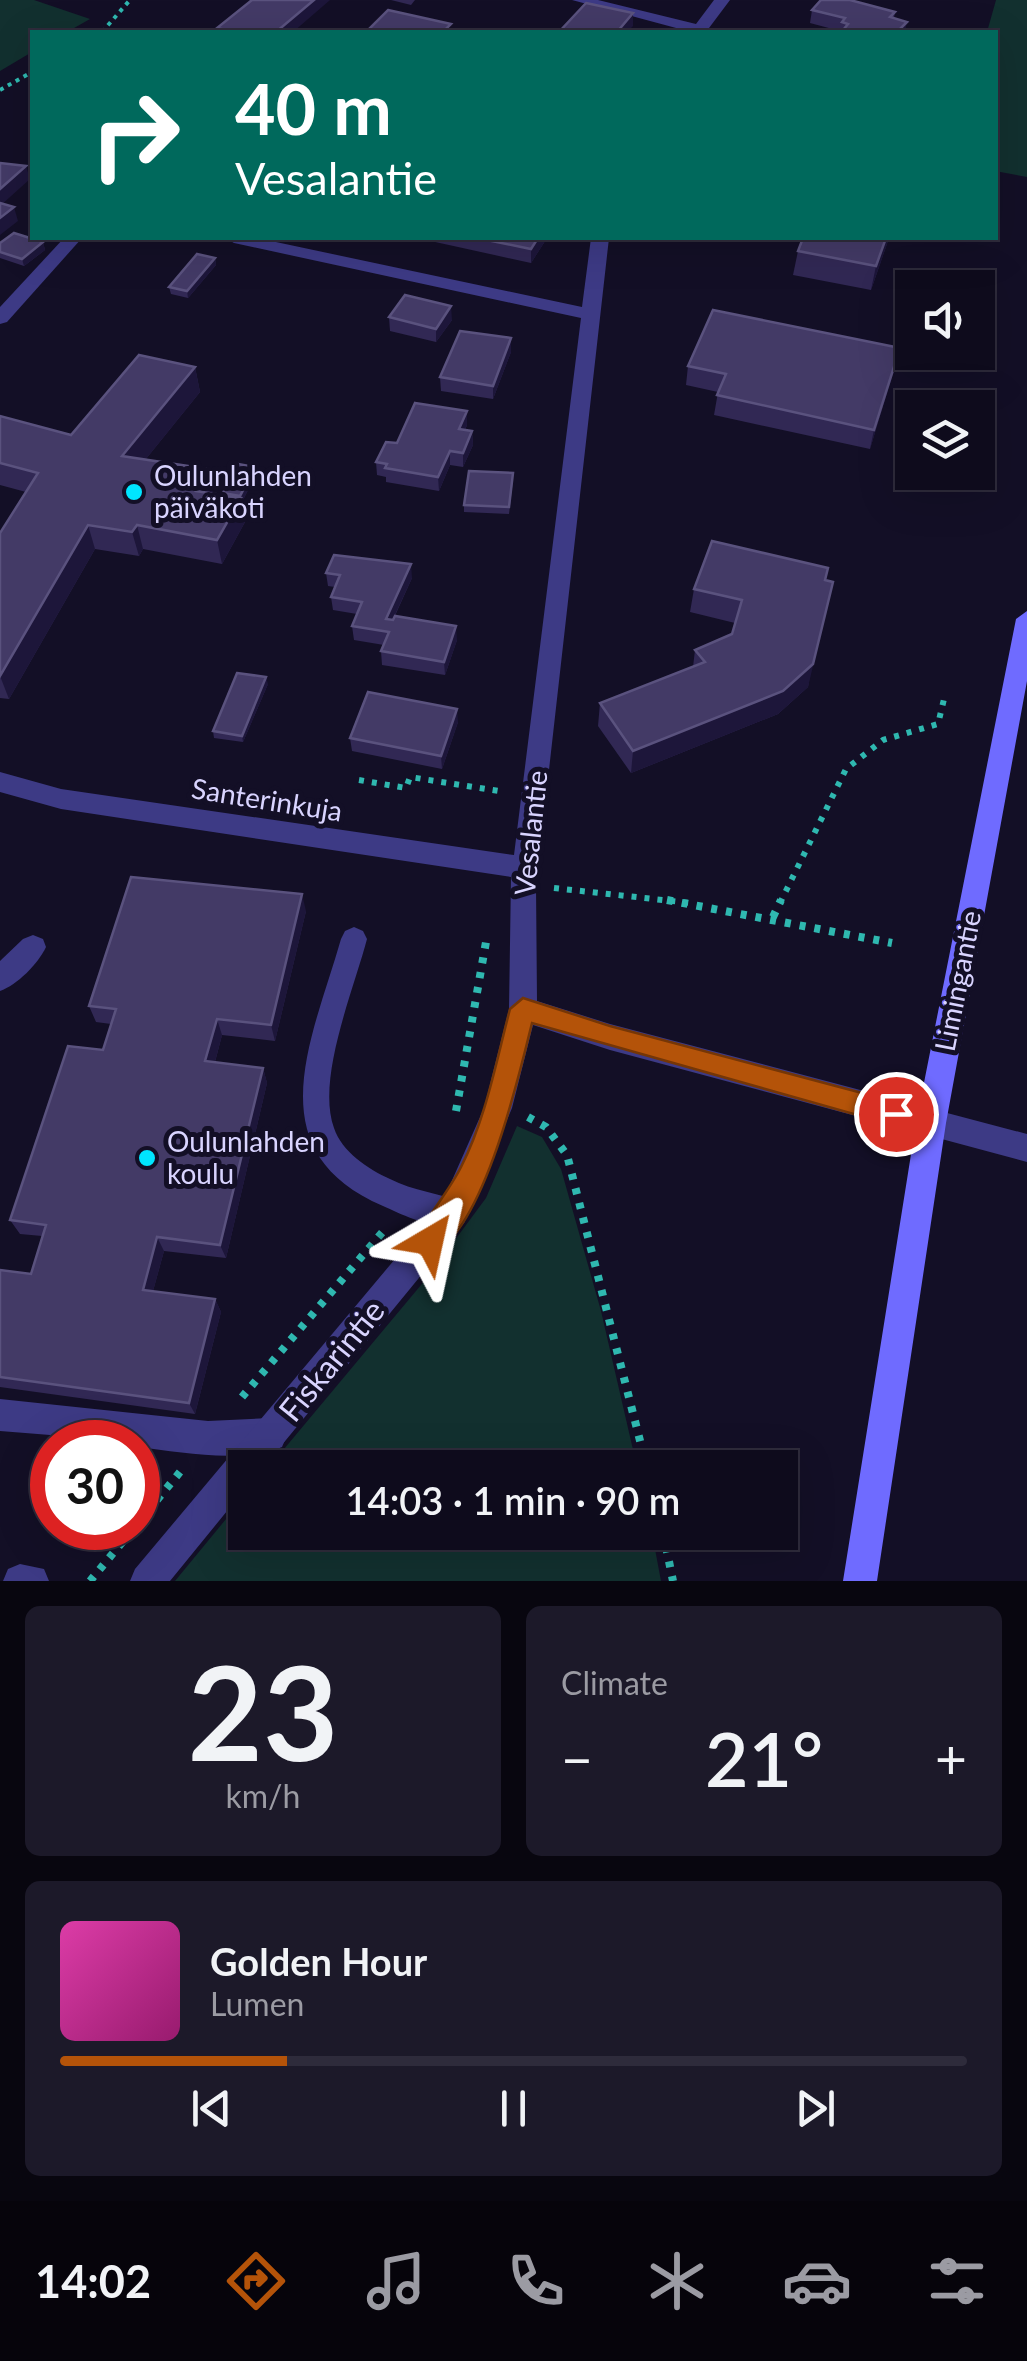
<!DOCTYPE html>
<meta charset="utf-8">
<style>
body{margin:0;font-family:Lato,sans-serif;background:#1c1929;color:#f1f3f6;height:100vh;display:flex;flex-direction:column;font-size:38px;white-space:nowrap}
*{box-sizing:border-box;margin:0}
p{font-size:32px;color:#9b9ba3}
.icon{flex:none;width:55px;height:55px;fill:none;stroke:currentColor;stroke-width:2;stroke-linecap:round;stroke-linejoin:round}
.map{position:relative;height:1581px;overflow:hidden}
.details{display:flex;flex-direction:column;gap:25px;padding:25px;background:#08060f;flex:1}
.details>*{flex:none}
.top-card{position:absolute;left:30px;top:30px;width:968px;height:210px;border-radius:0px;box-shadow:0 10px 40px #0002,0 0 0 2px #2e2b3b;background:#00695c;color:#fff;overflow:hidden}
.tools{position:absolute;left:895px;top:270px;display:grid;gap:20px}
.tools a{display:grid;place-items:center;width:100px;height:100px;border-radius:0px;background:#0e0b1c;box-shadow:0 10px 40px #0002,0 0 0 2px #2e2b3b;font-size:50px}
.speed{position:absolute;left:30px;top:1420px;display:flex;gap:20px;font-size:50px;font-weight:700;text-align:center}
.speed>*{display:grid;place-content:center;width:130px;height:130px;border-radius:50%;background:#0e0b1c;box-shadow:0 10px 40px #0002,0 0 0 2px #2e2b3b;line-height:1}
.speed .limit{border:15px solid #d22;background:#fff;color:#111}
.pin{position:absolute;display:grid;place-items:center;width:85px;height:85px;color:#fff;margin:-42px;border:5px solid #fff;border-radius:50%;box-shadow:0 2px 10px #0007}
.me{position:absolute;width:110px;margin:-55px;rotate:36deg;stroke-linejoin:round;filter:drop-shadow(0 0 8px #0008)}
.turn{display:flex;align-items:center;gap:35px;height:210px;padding:0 40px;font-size:45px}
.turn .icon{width:130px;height:130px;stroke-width:2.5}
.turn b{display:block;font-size:70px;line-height:85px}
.big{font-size:75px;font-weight:600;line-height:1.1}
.details .widget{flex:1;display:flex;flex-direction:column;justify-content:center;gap:15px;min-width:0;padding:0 35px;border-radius:15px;background:#1c1929}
.details .dial{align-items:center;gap:0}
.dial b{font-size:130px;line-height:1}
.song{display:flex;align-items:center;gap:30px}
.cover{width:120px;height:120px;border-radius:15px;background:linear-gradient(135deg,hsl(320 70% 55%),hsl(320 70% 35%))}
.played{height:10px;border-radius:5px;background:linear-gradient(90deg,#b45309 25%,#2e2b3b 25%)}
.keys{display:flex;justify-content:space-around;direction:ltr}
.heat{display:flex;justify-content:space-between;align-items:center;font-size:55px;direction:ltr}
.details .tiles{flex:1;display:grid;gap:25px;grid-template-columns:1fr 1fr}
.widget:last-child{grid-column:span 2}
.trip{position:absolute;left:228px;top:1450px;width:570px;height:100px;border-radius:0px;background:#0e0b1c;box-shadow:0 10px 40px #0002,0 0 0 2px #2e2b3b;font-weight:600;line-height:100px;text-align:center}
.tabs{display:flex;height:160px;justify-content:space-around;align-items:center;background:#06040b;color:#9b9ba3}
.tabs .icon{width:70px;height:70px}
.tabs .selected{color:#b45309}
.tabs b{font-size:45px;color:#f1f3f6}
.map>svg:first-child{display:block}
</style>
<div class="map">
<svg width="1027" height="1581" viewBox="0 0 1027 1581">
<rect width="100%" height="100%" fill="#130f26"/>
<g fill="#12302f">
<polygon points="0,0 34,0 90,19 67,32 32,32 32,52 0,71"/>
<polygon points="996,0 1027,0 1027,177 995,171 995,32 987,32"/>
<polygon points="517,1126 542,1137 561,1169 601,1311 637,1467 269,1467 426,1279 486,1198"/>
<polygon points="245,1496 245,1532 652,1533 661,1581 175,1581"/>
</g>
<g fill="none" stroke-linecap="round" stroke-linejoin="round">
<g stroke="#2fb8b0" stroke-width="4" stroke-dasharray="4 5" stroke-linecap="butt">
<polyline points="102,32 130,0"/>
<polyline points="0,90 32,72"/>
</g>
<g stroke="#2fb8b0" stroke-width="6" stroke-dasharray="5 8" stroke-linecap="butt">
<polyline points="359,780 406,788 410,777 505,792"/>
<polyline points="554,888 690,903"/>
<polyline points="780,903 846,769 883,740 938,724 944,699"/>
</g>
<g stroke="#2fb8b0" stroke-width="8" stroke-dasharray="6 9" stroke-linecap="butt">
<polyline points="667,900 892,943"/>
<polyline points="773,917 781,900"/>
<polyline points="456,1111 486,942"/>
<polyline points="528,1117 546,1127 567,1155 647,1468"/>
<polyline points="242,1397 386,1228"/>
<polyline points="138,1523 180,1472"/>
<polyline points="663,1532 673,1581"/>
<polyline points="90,1581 134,1528"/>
</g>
<g fill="#3d3a85" fill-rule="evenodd">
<polygon points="64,238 82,238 7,322 0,324 0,307"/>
<path d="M354,927L363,931L367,939C354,989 316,1079 334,1128C342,1152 368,1169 390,1179C413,1191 440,1193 464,1203L468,1213L464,1223C440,1233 405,1216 383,1206C255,1151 312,1040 341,939L345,931Z"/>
<path d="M33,935L43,939L46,947C38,964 17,985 0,991V961L23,939Z"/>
<path d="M0,1399L208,1421L270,1418L282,1423L287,1435L282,1447C239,1464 182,1452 138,1447V1442L0,1431Z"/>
<polygon points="20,1564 44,1569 49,1581 3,1581 8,1569"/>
</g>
<g fill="#3d3a85" fill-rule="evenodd">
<polygon points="572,0 598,0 696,24 714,0 730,0 706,32 691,32"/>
<polygon points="225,238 257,238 582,307 591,238 609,238 536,885 537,1001 610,1024 1027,1134 1027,1162 610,1050 533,1025 512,1108 464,1223 263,1468 245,1468 245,1489 170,1581 130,1581 135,1569 442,1203 484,1108 509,1009 511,877 61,809 0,792 0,772 61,789 514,855 581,318 234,243"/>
</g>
<polygon fill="#6f6bff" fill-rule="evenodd" points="1027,611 1027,681 946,1123 877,1581 843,1581 916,1123 1016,619"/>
</g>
<g fill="#312854">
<polygon points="391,0 415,0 411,5"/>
<polygon points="812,10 895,12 894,18 905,32 840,32 840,31 810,23"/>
<polygon points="417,238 547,238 531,263"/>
<polygon points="803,238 889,238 871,290 793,275 798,251"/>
<polygon points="43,242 45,250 24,266 0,258 0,243"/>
<polygon points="215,258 216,265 188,298 171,294 169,287"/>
<polygon points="389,317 452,320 436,342 390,331"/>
<polygon points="511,338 511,352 493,399 441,391 440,377"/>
<polygon points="900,348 870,449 714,415 718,392 686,385 688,366"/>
<polygon points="195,367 200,392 145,460 213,494 223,495 223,493 256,474 242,502 245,522 222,564 143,549 139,556 95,549 9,699 0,698 0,533 26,492 0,485 0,416 71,435"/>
<polygon points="467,425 465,430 472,431 473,445 463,467 450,465 439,491 386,482 386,477 377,475 376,462 397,443"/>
<polygon points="513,480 509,514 464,512 464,505"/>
<polygon points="828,568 808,687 778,714 631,773 598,726 600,703 693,667 695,650 732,634 735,623 690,612 694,589"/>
<polygon points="326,573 412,578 393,620 457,640 445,675 382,665 381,651 384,645 354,640 352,626 357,614 333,610 331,597 335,587 328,586"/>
<polygon points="268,684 243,742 214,738 213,731"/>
<polygon points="458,722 442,769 352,751 350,738"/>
<polygon points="306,911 275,1041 222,1035 215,1062 263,1068 267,1083 226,1258 164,1251 153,1291 215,1299 221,1312 195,1414 0,1387 0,1270 31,1274 42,1236 20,1234 10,1220 103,1050 111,1024 96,1022 89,1006"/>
</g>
<g fill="#1d163a">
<polygon points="314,0 330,0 293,32 276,32"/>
<polygon points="633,13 633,26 627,32 617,32"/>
<polygon points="907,22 905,32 897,32"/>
<polygon points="26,166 30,179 0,206 0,189"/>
<polygon points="14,207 18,221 0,235 0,218"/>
<polygon points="538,238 547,238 531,263 531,249"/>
<polygon points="886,238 889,238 871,290 876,266"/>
<polygon points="43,242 45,250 24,266 22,259"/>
<polygon points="215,258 216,265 188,298 187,291"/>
<polygon points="451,306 452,320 436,342 436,329"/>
<polygon points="511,338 511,352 493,399 493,386"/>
<polygon points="900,348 895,368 870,449 874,430"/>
<polygon points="195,367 200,392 129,480 122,456"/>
<polygon points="467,411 467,425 459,442 459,429"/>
<polygon points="472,431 473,445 463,467 463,453"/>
<polygon points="450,451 450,465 439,491 438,477"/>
<polygon points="255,467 256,474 242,502 245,522 222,564 217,540"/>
<polygon points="208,469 213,493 196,491"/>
<polygon points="88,525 95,549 9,699 0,676"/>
<polygon points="137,525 143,549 139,556 132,532"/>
<polygon points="411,564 412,578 387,632 386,619"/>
<polygon points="833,582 808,687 778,714 631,773 633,751"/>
<polygon points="456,626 457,640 445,675 444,662"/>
<polygon points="266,677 268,684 243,742 242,736"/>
<polygon points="457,709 458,722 442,769 441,756"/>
<polygon points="302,894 306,911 275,1041 271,1025"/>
<polygon points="217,1019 222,1035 211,1077 205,1061"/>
<polygon points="263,1068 267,1083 226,1258 220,1245"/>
<polygon points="157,1237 164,1251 150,1302 143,1290"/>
<polygon points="215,1299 221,1312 195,1414 189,1403"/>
</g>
<g fill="#433a66" stroke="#5a527e" stroke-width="2.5">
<polygon points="252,0 314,0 276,32 235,32 217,28"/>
<polygon points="821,0 850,0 895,12 890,17 907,22 897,32 849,32 850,32 843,30 848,24 842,22 845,18 812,10"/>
<polygon points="586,3 633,13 617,32 559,32"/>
<polygon points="388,10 451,24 443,32 366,32"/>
<polygon points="0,163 26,166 0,189"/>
<polygon points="0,203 14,207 0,218"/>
<polygon points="14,233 43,242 22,259 0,252 0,243"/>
<polygon points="477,238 538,238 531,249"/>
<polygon points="803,238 886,238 876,266 798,251"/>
<polygon points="197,254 215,258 187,291 169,287"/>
<polygon points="405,295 451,306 436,329 389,317"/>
<polygon points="713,310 900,348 874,430 717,395 726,374 688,366"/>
<polygon points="460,331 511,338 493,386 440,377"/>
<polygon points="139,355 195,367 122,456 208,469 196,491 241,498 217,540 137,525 132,532 88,525 0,676 0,533 38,473 0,463 0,416 71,435"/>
<polygon points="415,403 467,411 459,429 472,431 463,453 450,451 438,477 385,468 387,464 376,462 386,442 397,443"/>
<polygon points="238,464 255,467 240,496 223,493"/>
<polygon points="469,471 513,473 509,507 464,505"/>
<polygon points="712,541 828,568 825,580 833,582 813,664 783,691 633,751 600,703 705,662 695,650 732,634 742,600 694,589"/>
<polygon points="334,555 411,564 386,619 393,620 395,616 456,626 444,662 381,651 389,632 352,626 362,602 331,597 340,575 326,573"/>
<polygon points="237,673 266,677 242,736 213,731"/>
<polygon points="368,692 457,709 441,756 350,738"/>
<polygon points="131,877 302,894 271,1025 217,1019 205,1061 263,1068 220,1245 157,1237 143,1290 215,1299 189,1403 0,1377 0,1270 31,1274 46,1225 10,1220 68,1046 103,1050 116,1009 89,1006"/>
</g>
<path fill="#b45309" stroke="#753606" stroke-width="2.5" d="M523,998L610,1026L896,1102L905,1105L909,1114L905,1123L896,1126L532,1023C519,1076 483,1233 430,1255L420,1251L416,1241C426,1217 448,1193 461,1167C486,1118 496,1062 510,1009Z"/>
<g fill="#00e5ff" stroke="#130f26" stroke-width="4">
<circle cx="134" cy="492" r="10"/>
<circle cx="147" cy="1158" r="10"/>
</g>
<g text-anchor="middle" stroke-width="10" stroke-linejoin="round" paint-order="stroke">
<g font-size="28" fill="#d9d4ff" stroke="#130f26" text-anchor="start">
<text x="154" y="486">Oulunlahden<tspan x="154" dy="32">päiväkoti</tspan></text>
<text x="167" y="1152">Oulunlahden<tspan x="167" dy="32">koulu</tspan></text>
</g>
<g font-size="28" fill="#d9d4ff" stroke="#130f26">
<text transform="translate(267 800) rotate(9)" y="10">Santerinkuja</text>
<text transform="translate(531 833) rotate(-84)" y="10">Vesalantie</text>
<text transform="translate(958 981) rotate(-79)" y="10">Limingantie</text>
</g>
<g font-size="32" fill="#d9d4ff" stroke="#130f26">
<text transform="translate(332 1361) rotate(-51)" y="11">Fiskarintie</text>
</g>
</g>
</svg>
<div class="tools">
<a><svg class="icon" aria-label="sound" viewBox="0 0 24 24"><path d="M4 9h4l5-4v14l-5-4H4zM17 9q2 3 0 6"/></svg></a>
<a><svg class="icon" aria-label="layers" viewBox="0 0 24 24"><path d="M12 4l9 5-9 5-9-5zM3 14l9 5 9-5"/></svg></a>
</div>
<div class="speed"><div class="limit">30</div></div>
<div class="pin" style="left:896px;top:1114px;background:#d93025"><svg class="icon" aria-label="arrive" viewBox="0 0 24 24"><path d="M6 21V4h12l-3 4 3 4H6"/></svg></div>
<svg class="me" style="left:430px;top:1241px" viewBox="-20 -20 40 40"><path d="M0-17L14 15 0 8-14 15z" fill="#b45309" stroke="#fff" stroke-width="4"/></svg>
<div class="trip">14:03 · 1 min · 90 m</div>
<div class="top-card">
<div class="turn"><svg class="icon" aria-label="right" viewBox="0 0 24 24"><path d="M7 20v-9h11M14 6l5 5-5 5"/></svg><div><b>40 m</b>Vesalantie</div></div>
</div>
</div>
<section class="details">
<div class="tiles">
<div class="widget dial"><b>23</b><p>km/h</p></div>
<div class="widget"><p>Climate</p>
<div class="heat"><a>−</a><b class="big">21°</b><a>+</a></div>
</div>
<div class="widget">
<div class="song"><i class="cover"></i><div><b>Golden Hour</b><p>Lumen</p></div></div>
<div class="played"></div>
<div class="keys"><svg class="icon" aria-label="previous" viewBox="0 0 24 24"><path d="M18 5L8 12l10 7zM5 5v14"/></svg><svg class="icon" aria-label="pause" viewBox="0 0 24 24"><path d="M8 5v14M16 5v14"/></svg><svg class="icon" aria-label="next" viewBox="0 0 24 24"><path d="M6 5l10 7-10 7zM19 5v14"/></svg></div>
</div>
</div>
</section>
<nav class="tabs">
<b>14:02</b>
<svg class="icon selected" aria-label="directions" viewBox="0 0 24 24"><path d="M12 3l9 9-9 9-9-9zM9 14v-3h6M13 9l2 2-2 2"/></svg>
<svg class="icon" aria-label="music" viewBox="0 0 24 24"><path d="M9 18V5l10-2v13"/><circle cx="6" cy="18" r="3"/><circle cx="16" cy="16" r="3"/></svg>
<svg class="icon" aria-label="phone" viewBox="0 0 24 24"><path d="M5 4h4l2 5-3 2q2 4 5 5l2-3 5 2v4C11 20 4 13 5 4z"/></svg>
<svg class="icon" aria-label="climate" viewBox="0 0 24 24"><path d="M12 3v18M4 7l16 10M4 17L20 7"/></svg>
<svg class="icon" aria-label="car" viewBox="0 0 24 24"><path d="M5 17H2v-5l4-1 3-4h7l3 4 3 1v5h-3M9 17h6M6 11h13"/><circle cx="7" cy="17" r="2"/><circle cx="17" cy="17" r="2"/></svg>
<svg class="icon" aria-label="filters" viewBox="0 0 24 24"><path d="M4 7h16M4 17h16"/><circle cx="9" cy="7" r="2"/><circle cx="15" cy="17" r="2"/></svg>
</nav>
